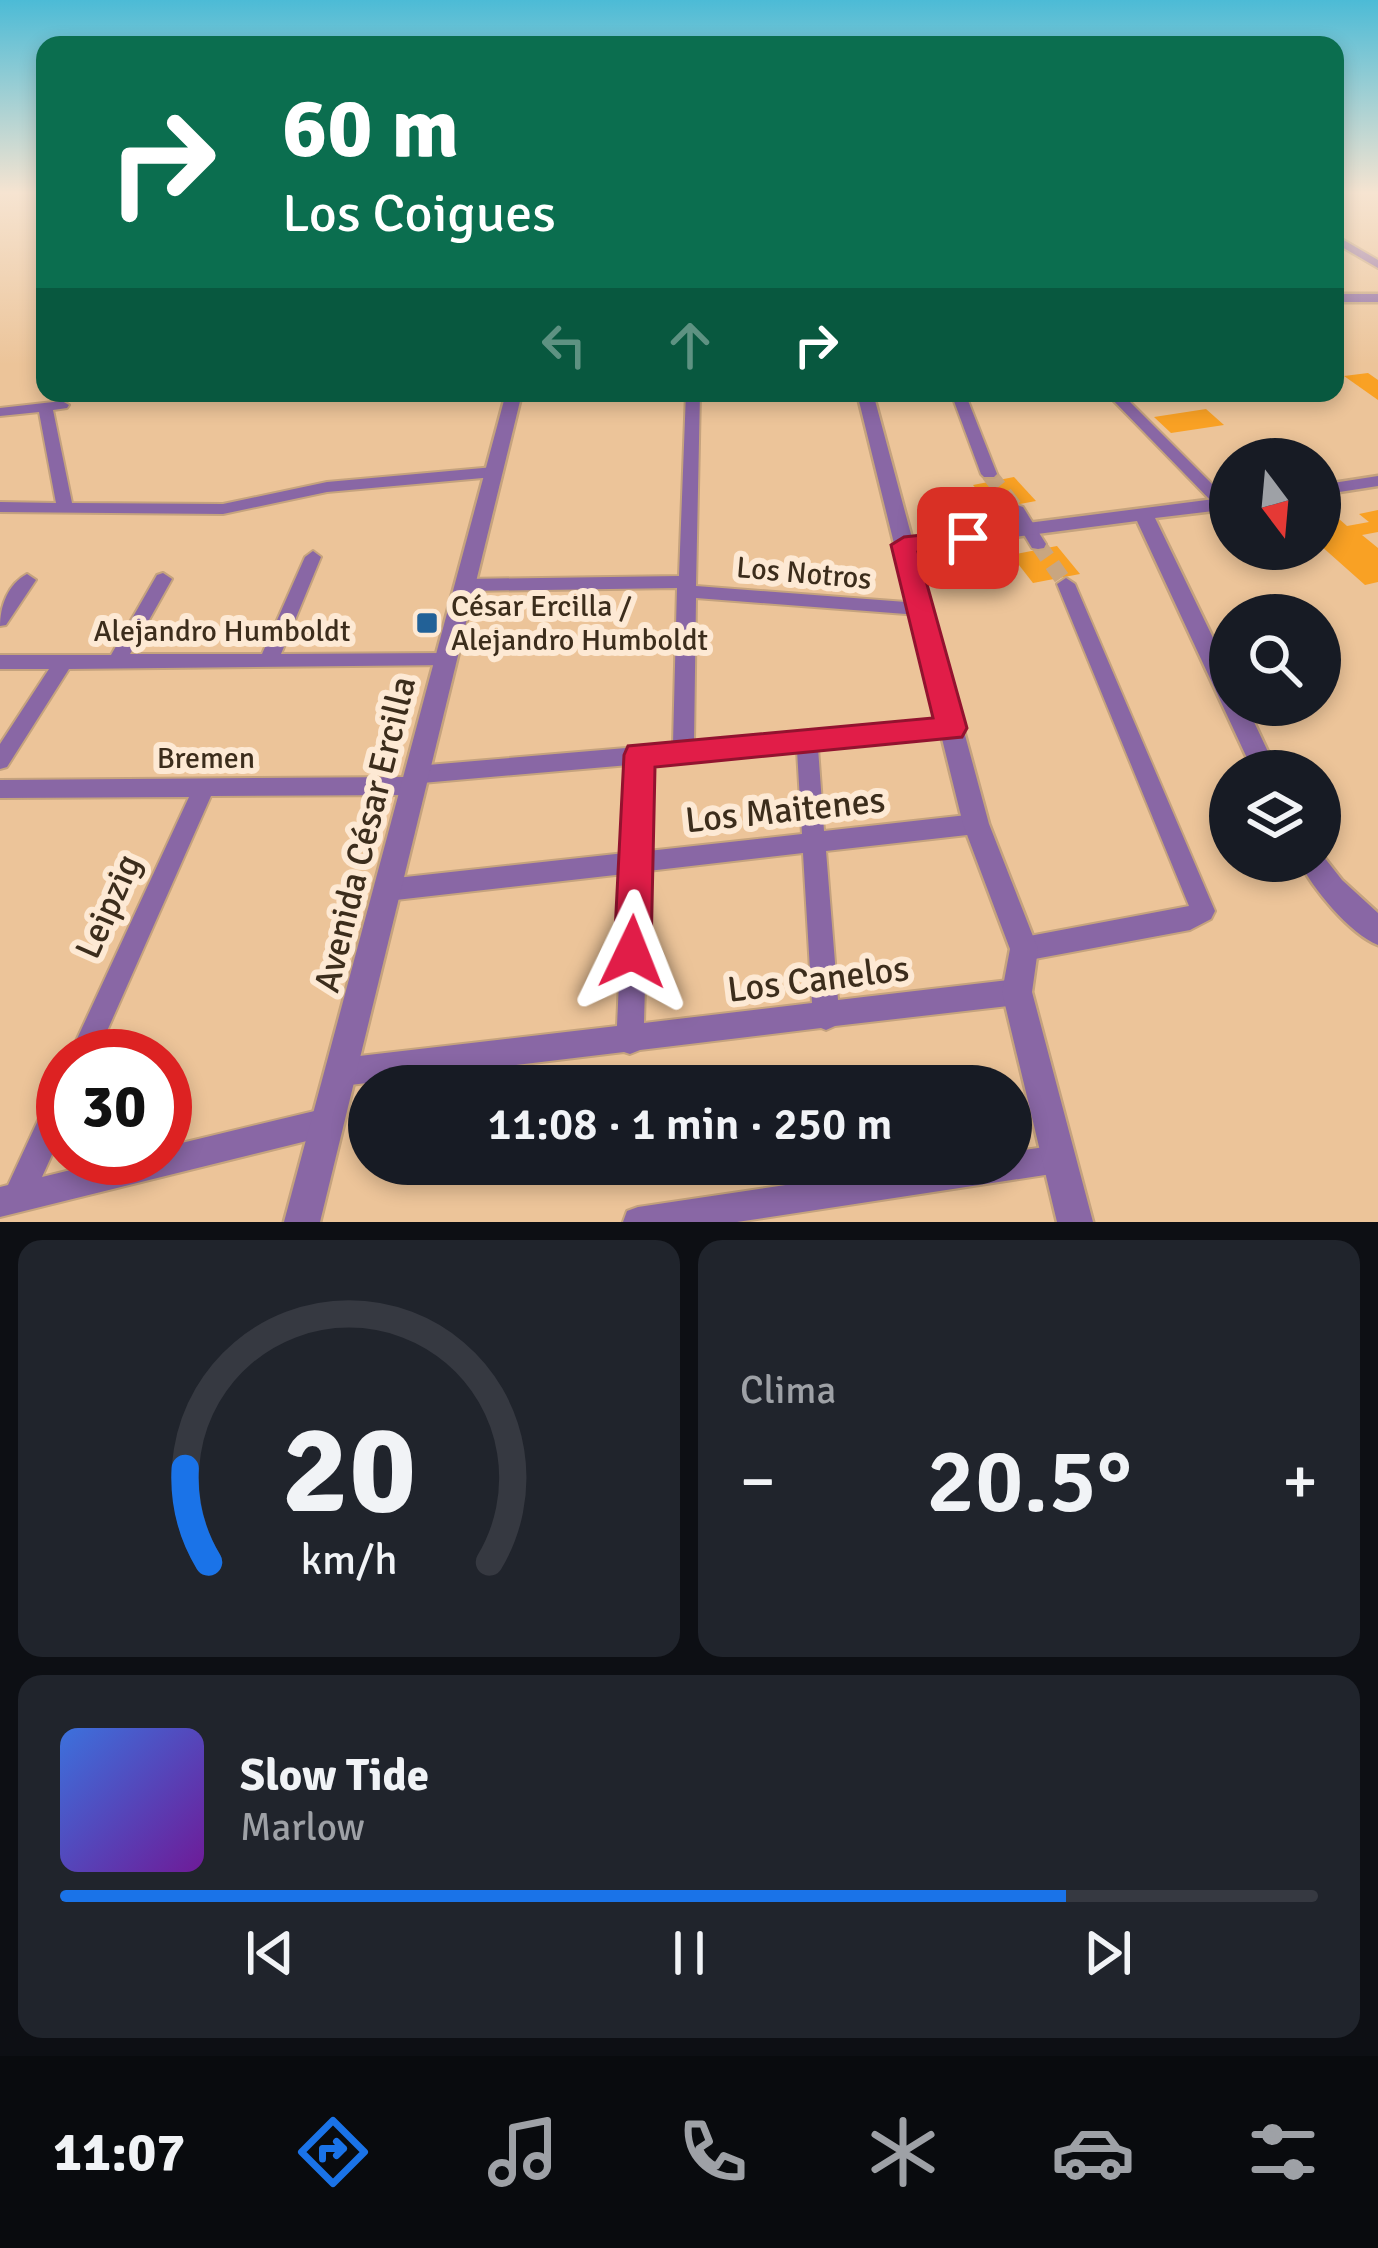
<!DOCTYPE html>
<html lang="es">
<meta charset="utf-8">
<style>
body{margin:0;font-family:Signika,sans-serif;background:#20242c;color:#f1f3f6;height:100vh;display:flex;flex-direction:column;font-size:45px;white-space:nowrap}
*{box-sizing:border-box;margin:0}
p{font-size:39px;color:#9ea1a6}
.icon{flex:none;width:66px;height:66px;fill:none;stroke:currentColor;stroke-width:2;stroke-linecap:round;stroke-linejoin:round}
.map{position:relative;height:1222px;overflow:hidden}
.side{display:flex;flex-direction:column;gap:18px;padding:18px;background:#0d0f14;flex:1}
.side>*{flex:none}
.hud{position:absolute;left:36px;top:36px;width:1308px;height:366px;border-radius:24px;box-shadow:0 6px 18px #0003;background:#0b6e4f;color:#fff;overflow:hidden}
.needle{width:78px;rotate:164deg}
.fabs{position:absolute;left:1209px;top:438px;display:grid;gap:24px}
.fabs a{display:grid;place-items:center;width:132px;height:132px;border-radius:50%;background:#171b24;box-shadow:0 6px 18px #0003;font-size:60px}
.speed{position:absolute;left:36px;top:1029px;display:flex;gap:24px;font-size:60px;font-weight:700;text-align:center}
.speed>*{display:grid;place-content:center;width:156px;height:156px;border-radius:50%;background:#171b24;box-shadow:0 6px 18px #0003;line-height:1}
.speed .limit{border:18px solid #d22;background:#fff;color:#111}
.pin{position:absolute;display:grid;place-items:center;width:102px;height:102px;color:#fff;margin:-51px;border-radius:24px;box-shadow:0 6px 18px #0006}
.me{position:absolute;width:132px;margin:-66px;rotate:2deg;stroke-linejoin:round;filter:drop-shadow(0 0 9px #0008)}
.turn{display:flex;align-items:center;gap:42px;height:252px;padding:0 48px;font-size:54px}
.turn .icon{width:156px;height:156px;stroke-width:2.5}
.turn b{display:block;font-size:84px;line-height:102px}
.lanes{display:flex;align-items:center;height:114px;padding:0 48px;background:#0003;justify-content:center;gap:60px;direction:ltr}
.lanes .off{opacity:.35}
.big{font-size:90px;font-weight:600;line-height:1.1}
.side .card{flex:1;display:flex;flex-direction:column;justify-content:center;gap:18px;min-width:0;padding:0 42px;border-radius:24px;background:#20242c}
.side .dial{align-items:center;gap:0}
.dial svg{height:312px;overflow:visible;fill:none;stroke:#363941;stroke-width:7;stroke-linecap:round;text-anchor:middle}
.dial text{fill:#f1f3f6;stroke:none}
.song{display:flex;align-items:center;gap:36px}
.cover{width:144px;height:144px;border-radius:18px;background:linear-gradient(135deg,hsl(220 70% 55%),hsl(280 70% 35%))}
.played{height:12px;border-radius:6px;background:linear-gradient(90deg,#1a73e8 80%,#363941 80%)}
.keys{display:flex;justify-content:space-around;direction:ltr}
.heat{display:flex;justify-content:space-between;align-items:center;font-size:66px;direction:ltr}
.side .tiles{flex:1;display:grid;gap:18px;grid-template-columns:1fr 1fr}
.card:last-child{grid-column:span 2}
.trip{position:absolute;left:348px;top:1065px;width:684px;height:120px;border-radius:60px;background:#171b24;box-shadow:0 6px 18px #0003;font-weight:600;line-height:120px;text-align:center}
.tab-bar{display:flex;height:192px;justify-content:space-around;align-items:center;background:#090b0e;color:#9ea1a6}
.tab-bar .icon{width:84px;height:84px}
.tab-bar .on{color:#1a73e8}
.tab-bar b{font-size:54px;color:#f1f3f6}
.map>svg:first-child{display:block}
</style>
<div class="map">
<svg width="1378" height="1222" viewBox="0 0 1378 1222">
<rect width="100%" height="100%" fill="#ecc499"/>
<g fill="#f9a124">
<polygon points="1368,373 1378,380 1378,400 1344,376"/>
<polygon points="1206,409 1224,425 1171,433 1154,417"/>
<polygon points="1014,477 1036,501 993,509 973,485"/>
<polygon points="1378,510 1378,532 1362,535 1378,548 1378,582 1365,585 1320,545 1320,521 1338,518 1347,526 1369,522 1359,514"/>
<polygon points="1057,546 1080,574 1033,583 1011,555"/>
</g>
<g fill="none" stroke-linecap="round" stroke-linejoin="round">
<g stroke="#c9a680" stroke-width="16" stroke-dasharray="16 9" stroke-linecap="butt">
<polyline points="989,474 1017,510"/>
<polyline points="1038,544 1066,584"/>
</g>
<g stroke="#c5a37e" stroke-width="4">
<g id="minor">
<polygon points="1335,235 1378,260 1378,268 1335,243"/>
<path d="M686,393H700L696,586L919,603L928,609L919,615L696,598L694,742L951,720L958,722L961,728L958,734L951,736L818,748L824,831L976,814L984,817L987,824L984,831L976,834L826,851L838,1000L1017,979L1026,983L1030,992L1026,1001L1017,1005L835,1026L826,1030L821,1028L640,1050L630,1054L624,1052L342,1086L332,1082L328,1072L332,1062L342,1058L617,1026L624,874L387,901L379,898L375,890L379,882L387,879L625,853L629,765L422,783L421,792L413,795L211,796L96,1056H69L189,797L0,798V780L406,777L408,769L416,766L673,744L677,588L465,591L456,585L465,579L679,576ZM797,750L802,834L648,851L650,763ZM803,853L812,1003L644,1023L648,871Z"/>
<polygon points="951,393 965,393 997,474 994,477 984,477 981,474"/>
<polygon points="1106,393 1121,393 1229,501 1229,507 1217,507"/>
<polygon points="62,401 69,405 67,408 53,410 72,503 223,504 327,482 494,467 502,472 494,477 327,492 223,514 0,512 0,502 56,503 39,412 0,416 0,408"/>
<polygon points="1017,505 1023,507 1046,544 1044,548 1038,549 1032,548 1009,510"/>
<polygon points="313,551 321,557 281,654 444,653 451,655 453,660 451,665 69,669 7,767 0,769 0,744 49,669 0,669 0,655 111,655 157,575 163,573 172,579 130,654 262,654 305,557"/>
<path d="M27,574L36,580L6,625L0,626C0,606 8,584 27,574Z"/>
<polygon points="1066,578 1075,584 1215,911 1211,919 1190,930 1024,961 1015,957 1012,949 1015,941 1024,937 1189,906 1057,584"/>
<polygon points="63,1084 63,1130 42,1177 120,1158 165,1158 165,1147 327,1108 337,1112 341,1122 337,1132 327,1136 0,1217 0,1187 8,1185 53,1088"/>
<polygon points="1058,1145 1068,1149 1072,1159 1068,1169 1058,1173 737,1222 623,1222 627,1211 638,1207 927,1164 1011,1164 1011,1152"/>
</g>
</g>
<g stroke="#c5a37e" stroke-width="5">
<g id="tertiary">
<rect x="1335" y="294" width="43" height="8"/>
<polygon points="506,393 522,393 320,1222 284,1222"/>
<polygon points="857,393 873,393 912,538 1230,497 1230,509 1155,518 1230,673 1230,705 1246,705 1277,771 1253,771 1137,521 915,550 989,824 1038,949 1032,992 1093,1222 1057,1222 1002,992 1010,949 963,824"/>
<polygon points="1378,476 1378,486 1320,495 1320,485"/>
<path d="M1320,852L1342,880L1378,913V945C1350,934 1312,888 1299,861H1320Z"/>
</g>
</g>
<use href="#minor" fill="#8967a5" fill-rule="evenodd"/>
<use href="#tertiary" fill="#8967a5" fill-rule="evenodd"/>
</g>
<linearGradient id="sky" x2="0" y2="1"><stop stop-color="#4cbbd6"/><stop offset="0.53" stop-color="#f6e4d1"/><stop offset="1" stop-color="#f6e4d1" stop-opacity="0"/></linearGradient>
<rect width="1378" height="364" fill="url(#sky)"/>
<polygon fill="#e11d48" stroke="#92132f" stroke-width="3" points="968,530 977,532 980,538 977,544 918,552 967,728 962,737 655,767 651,952 646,964 632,970 619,964 614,952 624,755 628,746 933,718 891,545 904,537"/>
<rect fill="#226197" stroke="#fde9d4" stroke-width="4.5" x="415" y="611" width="24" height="24" rx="6"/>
<g text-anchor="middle" stroke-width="12" stroke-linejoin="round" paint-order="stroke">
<g font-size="30" fill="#3c2d1c" stroke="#fde9d4">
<text transform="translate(804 573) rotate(5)" y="10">Los Notros</text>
<text x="222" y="641">Alejandro Humboldt</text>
<text x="206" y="768">Bremen</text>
</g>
<g font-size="30" fill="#3c2d1c" stroke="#fde9d4" text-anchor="start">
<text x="451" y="616">César Ercilla /<tspan x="451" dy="34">Alejandro Humboldt</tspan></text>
</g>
<g font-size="36" fill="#3c2d1c" stroke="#fde9d4">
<text transform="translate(785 809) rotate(-6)" y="13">Los Maitenes</text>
<text transform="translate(364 834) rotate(-76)" y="13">Avenida César Ercilla</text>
<text transform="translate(107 906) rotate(-66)" y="13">Leipzig</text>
<text transform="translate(818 978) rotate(-7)" y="13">Los Canelos</text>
</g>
</g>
</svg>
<div class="fabs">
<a><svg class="needle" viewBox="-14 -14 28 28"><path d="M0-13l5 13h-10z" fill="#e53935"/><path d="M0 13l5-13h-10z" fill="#9ea1a6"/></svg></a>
<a><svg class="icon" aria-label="search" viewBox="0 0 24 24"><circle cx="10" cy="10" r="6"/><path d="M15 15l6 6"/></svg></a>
<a><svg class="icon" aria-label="layers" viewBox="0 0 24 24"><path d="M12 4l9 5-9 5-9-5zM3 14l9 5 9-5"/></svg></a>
</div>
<div class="speed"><div class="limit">30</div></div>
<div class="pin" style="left:968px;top:538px;background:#d93025"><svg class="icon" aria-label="arrive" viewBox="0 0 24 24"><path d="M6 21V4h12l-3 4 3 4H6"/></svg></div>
<svg class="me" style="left:632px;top:952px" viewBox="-20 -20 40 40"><path d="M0-17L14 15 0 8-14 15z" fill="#e11d48" stroke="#fff" stroke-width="4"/></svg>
<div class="trip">11:08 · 1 min · 250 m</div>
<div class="hud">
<div class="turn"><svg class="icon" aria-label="right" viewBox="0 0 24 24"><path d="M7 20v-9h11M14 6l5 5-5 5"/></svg><div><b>60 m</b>Los Coigues</div></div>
<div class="lanes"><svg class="icon off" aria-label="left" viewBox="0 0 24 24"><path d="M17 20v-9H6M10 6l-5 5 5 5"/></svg><svg class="icon off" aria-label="ahead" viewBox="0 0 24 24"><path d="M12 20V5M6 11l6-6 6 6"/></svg><svg class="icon" aria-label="right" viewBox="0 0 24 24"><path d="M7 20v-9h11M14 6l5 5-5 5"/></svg></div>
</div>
</div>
<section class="side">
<div class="tiles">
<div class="card dial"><svg viewBox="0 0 100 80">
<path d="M14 69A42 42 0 1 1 86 69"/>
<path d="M14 69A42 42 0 0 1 8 45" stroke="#1a73e8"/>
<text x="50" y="56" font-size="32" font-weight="700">20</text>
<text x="50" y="72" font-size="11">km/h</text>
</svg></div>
<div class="card"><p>Clima</p>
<div class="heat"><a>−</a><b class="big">20.5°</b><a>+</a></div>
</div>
<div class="card">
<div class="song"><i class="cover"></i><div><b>Slow Tide</b><p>Marlow</p></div></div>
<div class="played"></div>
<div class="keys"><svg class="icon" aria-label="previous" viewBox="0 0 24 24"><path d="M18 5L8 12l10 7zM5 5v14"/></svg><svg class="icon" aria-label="pause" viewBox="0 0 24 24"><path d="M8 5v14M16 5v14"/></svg><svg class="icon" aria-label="next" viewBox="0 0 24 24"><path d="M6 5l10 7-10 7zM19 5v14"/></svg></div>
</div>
</div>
</section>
<nav class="tab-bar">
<b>11:07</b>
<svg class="icon on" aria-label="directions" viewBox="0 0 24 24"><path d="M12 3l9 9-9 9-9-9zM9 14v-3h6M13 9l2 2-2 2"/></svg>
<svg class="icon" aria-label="music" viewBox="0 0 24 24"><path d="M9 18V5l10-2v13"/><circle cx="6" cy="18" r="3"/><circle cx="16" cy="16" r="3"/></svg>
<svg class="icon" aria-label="phone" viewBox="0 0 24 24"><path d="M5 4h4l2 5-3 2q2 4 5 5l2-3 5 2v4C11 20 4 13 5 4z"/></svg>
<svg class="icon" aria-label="climate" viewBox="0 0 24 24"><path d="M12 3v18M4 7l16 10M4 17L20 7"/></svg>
<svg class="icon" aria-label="car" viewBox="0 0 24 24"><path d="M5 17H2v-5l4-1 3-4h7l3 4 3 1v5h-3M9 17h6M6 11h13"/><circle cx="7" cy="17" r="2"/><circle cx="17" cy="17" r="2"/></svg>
<svg class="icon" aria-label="filters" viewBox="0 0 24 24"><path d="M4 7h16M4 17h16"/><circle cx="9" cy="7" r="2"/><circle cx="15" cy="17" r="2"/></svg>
</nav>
